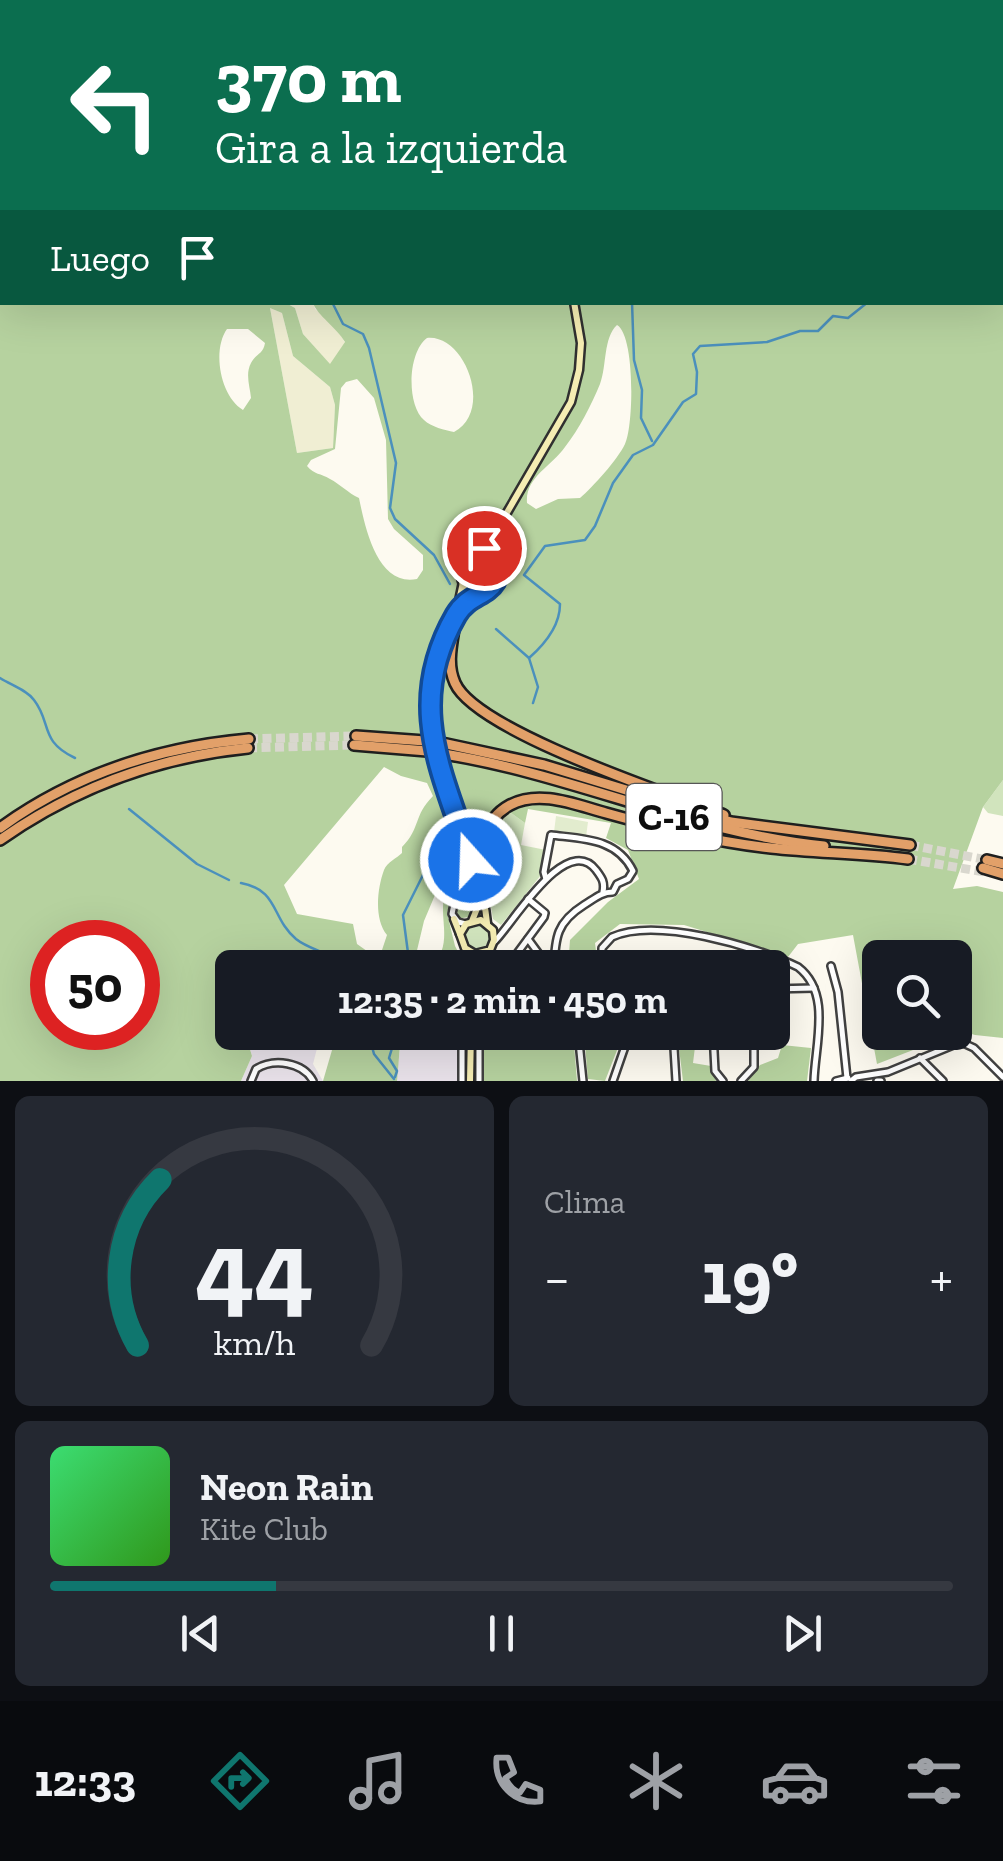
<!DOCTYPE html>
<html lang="es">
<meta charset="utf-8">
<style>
body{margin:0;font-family:"Zilla Slab",serif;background:#242831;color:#f1f3f6;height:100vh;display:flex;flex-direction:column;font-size:38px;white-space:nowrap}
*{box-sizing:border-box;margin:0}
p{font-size:32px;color:#9ea1a6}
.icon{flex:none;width:55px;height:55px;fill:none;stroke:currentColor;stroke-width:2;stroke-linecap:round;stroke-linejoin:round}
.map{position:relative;height:1081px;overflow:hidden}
.sheet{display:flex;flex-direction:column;gap:15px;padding:15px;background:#0d0f14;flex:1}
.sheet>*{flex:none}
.top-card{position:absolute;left:0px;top:0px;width:1005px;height:305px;box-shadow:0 10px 40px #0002;background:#0b6e4f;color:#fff;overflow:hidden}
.controls{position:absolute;left:862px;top:940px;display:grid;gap:20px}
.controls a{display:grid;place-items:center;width:110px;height:110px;border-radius:15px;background:#171b24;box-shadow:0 10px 40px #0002;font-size:50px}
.speed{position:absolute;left:30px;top:920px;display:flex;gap:20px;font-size:50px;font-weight:700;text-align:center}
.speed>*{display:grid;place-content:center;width:130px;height:130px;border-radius:50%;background:#171b24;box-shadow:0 10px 40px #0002;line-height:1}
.speed .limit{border:15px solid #d22;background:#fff;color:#111}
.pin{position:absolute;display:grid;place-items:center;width:85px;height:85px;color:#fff;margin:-42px;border:5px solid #fff;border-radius:50%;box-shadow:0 2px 10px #0007}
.me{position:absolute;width:110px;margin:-55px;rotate:340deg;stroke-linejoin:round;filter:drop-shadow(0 0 8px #0008)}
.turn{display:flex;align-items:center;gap:35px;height:210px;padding:0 50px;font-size:45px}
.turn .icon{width:130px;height:130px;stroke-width:2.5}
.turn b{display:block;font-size:70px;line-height:85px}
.then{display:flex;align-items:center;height:95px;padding:0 50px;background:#0003;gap:20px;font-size:38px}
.big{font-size:75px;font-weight:700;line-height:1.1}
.sheet .tile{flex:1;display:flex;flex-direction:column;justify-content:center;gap:15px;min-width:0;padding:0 35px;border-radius:15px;background:#242831}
.sheet .dial{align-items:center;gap:0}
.dial svg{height:260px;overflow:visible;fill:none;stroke:#363941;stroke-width:7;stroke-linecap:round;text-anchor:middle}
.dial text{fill:#f1f3f6;stroke:none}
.song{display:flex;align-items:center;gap:30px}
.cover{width:120px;height:120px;border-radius:15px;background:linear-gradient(135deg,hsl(140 70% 55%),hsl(110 70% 35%))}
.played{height:10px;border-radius:5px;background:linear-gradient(90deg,#0f766e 25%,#363941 25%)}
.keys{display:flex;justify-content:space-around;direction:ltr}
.heat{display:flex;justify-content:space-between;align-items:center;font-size:55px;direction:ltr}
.sheet .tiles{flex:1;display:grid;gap:15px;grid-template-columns:1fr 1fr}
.tile:last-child{grid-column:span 2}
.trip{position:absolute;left:215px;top:950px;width:575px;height:100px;border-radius:15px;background:#171b24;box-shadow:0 10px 40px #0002;font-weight:700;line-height:100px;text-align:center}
.tab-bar{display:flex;height:160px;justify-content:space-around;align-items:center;background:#090b0e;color:#9ea1a6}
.tab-bar .icon{width:70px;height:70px}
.tab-bar .selected{color:#0f766e}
.tab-bar b{font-size:45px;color:#f1f3f6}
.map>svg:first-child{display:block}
</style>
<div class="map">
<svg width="1003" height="1081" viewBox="0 0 1003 1081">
<rect width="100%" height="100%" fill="#fdfaf0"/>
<g fill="#eae3eb">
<polygon points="415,955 463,961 468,963 468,967 413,968"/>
<polygon points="245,1033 321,1033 313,1064 323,1081 241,1081 252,1056"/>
<polygon points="403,1033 464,1033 463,1081 395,1081"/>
</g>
<g fill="#f0eed3">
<polygon points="286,303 313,303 315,309 336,326 345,343 330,365 303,334 295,308"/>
<polygon points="270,308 282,313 293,356 330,387 335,405 333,448 297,453"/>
</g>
<g fill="#d1e4bd">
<polygon points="1003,780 1003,816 988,813 983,807"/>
<path d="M507,810L525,823L521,845L546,850L541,875L501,925L493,919C487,877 475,844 507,810Z"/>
<circle cx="477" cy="937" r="12"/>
</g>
<g fill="#b6d29f" fill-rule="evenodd">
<path d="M0,0H828L2,2V302L286,303L295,308L303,334L330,364L345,342C337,328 317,315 313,303L1002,302V2L866,0H1003V780L983,807L953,889L977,886L1003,892V1038L975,1035L962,1031L877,1064L853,935L798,944L788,957L684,925L620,924L595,943L598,967H568L570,940L608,902L639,879L628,850L606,838L611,823L528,809L525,823L507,810C542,794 570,811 605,816L531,795C495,799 490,832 479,862L449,786L439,784C447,817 489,886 468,917L458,919L456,904L463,880L454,850L424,921L413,967L232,968V1032L245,1033L252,1056L241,1081H0ZM270,308L282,313L293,356L330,387L335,405L333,448L297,453ZM617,325C635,335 634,425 625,444C618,459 593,487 580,498L558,499L536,509L527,503C525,477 551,467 565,447C579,429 591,406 600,384C607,366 603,338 617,325ZM227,329H248L265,343C263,355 256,353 251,363C245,374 250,387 251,398L243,410C220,396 212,350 227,329ZM427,338C465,334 494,411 454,432C445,430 431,427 424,420C406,404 408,352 427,338ZM357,379L374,398L386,440L388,519L394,529L423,555V570L417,579C377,587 365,527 359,498C348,493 340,484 330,479C320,473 315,475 307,466L311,460L335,449L341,388L346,382ZM384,767L401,776L427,783L433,796C413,816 421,828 402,847V853C397,858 387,862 384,870C377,889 374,919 387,935L381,953L374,956L357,944L353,924L297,914L284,885ZM52,942H138V1028H52ZM880,958H955V1032H880Z"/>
<path d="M447,887L454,889L447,913L455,946L464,963L437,960C453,937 436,913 447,887Z"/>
<polygon points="337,1033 401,1033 397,1081 323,1081"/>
<polygon points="484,1033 573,1033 577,1081 482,1081"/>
<polygon points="584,1033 618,1033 621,1040 605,1081 588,1079"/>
<polygon points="782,1045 811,1048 807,1081 748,1081 760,1065 778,1058"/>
<polygon points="695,1047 693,1063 711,1066 716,1081 683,1081 679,1048"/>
</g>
<polygon fill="#e2ecce" points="556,816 588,822 586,837 554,832"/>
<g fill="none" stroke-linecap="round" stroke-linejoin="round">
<g stroke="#4b90bc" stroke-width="2.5">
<polyline points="263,0 264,2"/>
<polyline points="570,0 570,2"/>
<polyline points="976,0 977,2"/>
<polyline points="1002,62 1003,63"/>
<polyline points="0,76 2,78"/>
<polyline points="1002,127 1003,126"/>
<polyline points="1002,163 1003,162"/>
<polyline points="332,302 343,324 363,334 369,348 396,463 390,508 395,519 434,555 450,584"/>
<polyline points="632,302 634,360 642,390 641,418 652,441"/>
<polyline points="496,629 529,658"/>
<path d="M0,678C11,685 27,690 34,700C52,723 39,741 75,758"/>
<path d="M533,703L538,687L529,658C545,644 560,626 560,604L524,575L545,546L585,540L595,526L613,483L633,455L653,445L683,402L696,394L697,372L693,354L700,346L767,342L800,331H818L833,316L848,318L868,302"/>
<polyline points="129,809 197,864 229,880"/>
<path d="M241,883C279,890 271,918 296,939C311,951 332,952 346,968"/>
<polyline points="410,968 403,915 426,869 437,857"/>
<polyline points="368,1032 374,1054 394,1079"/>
<polyline points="395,1077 397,1071 389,1058 397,1032"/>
</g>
<g stroke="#d9d7ce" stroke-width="9" stroke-dasharray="9 4.5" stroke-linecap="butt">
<polyline points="249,739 356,736"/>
<polyline points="248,748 354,745"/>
<polyline points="910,845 987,860"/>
<polyline points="908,859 984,872"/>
</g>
<g stroke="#414141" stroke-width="10">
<g id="street">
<polyline points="632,0 633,2"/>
<polyline points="821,0 824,2"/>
<polyline points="862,0 863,2"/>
<polyline points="777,2 778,0"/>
<path d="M546,879L544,872L551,835C583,839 617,838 633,871L628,879L617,884L613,892C601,892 594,899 584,905C557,922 555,937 554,968"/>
<polyline points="458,884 452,914 458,922 466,924"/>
<polyline points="528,939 539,954 529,968"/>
<path d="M495,941C513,923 566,832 596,870C602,878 605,882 603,892"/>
<polyline points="831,966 838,992 847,1078"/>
<polyline points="507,967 544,917 545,913 528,899"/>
<path d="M602,968V948L612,937C656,917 755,946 798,967C832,993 815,1044 814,1081"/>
<polyline points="643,968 655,964 677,968"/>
<polyline points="772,989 814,988"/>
<polyline points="462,1032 462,1081"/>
<polyline points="578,1032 583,1081"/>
<polyline points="673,1032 676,1081"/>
<polyline points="713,1032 715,1071 723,1081"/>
<polyline points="920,1058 943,1081"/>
<path d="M251,1081L256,1069C274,1058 303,1062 313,1081"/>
<polyline points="479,1081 479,1032"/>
<polyline points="613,1081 630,1032"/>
<polyline points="741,1081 754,1067 754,1035"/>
<polyline points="836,1081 848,1078"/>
<polyline points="851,1081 856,1077 888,1072 961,1042 974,1048 1003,1077"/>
<polyline points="877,1081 881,1081"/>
</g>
</g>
<g stroke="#303030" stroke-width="11">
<g id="secondary">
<polyline points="527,0 528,2"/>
<circle cx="478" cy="576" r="17"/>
<polyline points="474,560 494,535 571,402 579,370 581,343 574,302"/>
<polyline points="493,566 493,539"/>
<polyline points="457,613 476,594"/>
<polyline points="456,615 463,582"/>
<path d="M451,626C444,645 435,665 433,685C421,771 479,841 487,923"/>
<polyline points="454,919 460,934"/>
<polyline points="472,921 478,906 477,881"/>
<polyline points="472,954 475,968"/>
<polyline points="483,968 494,940 493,930 481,920 466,924 460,934 465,948 475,954 487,951"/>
<polyline points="470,1081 471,1032"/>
</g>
</g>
<g stroke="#1f1f1f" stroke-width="14">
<g id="highway">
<path d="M456,614C454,638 445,661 455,683C476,731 671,795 724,815"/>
<polyline points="356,736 425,741"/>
<polyline points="442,743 544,765 731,822 910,845"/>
<polyline points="354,745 427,751"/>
<path d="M444,754C574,775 693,833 824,846"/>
<path d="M0,828C73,775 159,747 249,739"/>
<path d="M0,840C74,788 159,757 248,748"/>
<polyline points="987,860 1003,864"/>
<polyline points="983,868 1003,874"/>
<path d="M484,894C484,862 475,824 510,805C540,789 576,805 606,813C660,828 715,842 771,848C816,853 862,853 908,859"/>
</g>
</g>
<use href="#street" stroke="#fff" stroke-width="5"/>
<use href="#secondary" stroke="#f5edb3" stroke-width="6"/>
<use href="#highway" stroke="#e2a069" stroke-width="9"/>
<g stroke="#1f1f1f" stroke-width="14" stroke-linecap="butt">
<g id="highway-bridge">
<polyline points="425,741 442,743"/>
<polyline points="427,751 444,754"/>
</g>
</g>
<use href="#highway-bridge" stroke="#e2a069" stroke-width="9"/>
</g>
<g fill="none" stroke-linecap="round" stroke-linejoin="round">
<g stroke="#114b97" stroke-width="25">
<path id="route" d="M471,860C443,773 404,705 456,615C468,595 486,596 495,581L491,554L494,535L484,548"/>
</g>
<use href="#route" stroke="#1a73e8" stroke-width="18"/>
</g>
<g text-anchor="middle" stroke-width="10" stroke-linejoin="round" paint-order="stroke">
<rect fill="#fff" stroke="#565656" stroke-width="2.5" x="626.5" y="784" width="95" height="66" rx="8"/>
<g font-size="38" font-weight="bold" fill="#0e0e0e">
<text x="674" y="830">C-16</text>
</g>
</g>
</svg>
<div class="controls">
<a><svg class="icon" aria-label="search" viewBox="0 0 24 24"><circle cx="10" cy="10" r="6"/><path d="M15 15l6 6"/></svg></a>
</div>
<div class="speed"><div class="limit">50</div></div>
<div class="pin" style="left:484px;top:548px;background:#d93025"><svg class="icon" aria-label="arrive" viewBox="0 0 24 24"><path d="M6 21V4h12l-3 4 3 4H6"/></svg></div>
<svg class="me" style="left:471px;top:860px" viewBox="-20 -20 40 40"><circle r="17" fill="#1a73e8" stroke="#fff" stroke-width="3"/><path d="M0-11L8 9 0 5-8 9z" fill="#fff"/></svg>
<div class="trip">12:35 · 2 min · 450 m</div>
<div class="top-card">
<div class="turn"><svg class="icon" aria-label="left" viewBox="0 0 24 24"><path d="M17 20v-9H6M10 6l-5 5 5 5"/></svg><div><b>370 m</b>Gira a la izquierda</div></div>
<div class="then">Luego<svg class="icon" aria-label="arrive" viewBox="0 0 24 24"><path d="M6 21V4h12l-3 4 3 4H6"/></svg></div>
</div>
</div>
<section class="sheet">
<div class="tiles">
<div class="tile dial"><svg viewBox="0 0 100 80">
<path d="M14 69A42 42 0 1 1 86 69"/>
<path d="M14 69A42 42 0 0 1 21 18" stroke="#0f766e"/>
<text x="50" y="56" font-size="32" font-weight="700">44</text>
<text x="50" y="72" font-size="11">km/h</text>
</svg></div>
<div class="tile"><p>Clima</p>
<div class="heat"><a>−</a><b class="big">19°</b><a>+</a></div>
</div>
<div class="tile">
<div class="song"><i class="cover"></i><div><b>Neon Rain</b><p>Kite Club</p></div></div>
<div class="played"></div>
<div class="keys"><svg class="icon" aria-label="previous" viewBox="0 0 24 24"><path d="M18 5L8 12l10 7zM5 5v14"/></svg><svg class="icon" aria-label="pause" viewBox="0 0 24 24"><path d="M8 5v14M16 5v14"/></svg><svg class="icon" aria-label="next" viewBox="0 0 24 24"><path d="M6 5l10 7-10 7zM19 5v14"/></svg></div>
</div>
</div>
</section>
<nav class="tab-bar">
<b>12:33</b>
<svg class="icon selected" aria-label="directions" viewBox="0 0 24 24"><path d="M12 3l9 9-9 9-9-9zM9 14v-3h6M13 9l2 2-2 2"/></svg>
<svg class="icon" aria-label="music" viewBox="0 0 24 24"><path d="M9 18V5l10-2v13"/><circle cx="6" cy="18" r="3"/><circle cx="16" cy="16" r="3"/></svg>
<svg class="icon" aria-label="phone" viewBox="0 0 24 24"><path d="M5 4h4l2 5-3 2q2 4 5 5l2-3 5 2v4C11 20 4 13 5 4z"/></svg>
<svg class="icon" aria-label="climate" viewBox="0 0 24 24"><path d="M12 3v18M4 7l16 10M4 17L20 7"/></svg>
<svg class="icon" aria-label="car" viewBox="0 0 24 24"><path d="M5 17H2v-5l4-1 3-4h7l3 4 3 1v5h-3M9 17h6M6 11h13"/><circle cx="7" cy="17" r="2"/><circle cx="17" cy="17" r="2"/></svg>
<svg class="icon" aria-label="filters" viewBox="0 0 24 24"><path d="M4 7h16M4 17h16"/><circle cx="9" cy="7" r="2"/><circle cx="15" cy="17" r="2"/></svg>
</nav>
